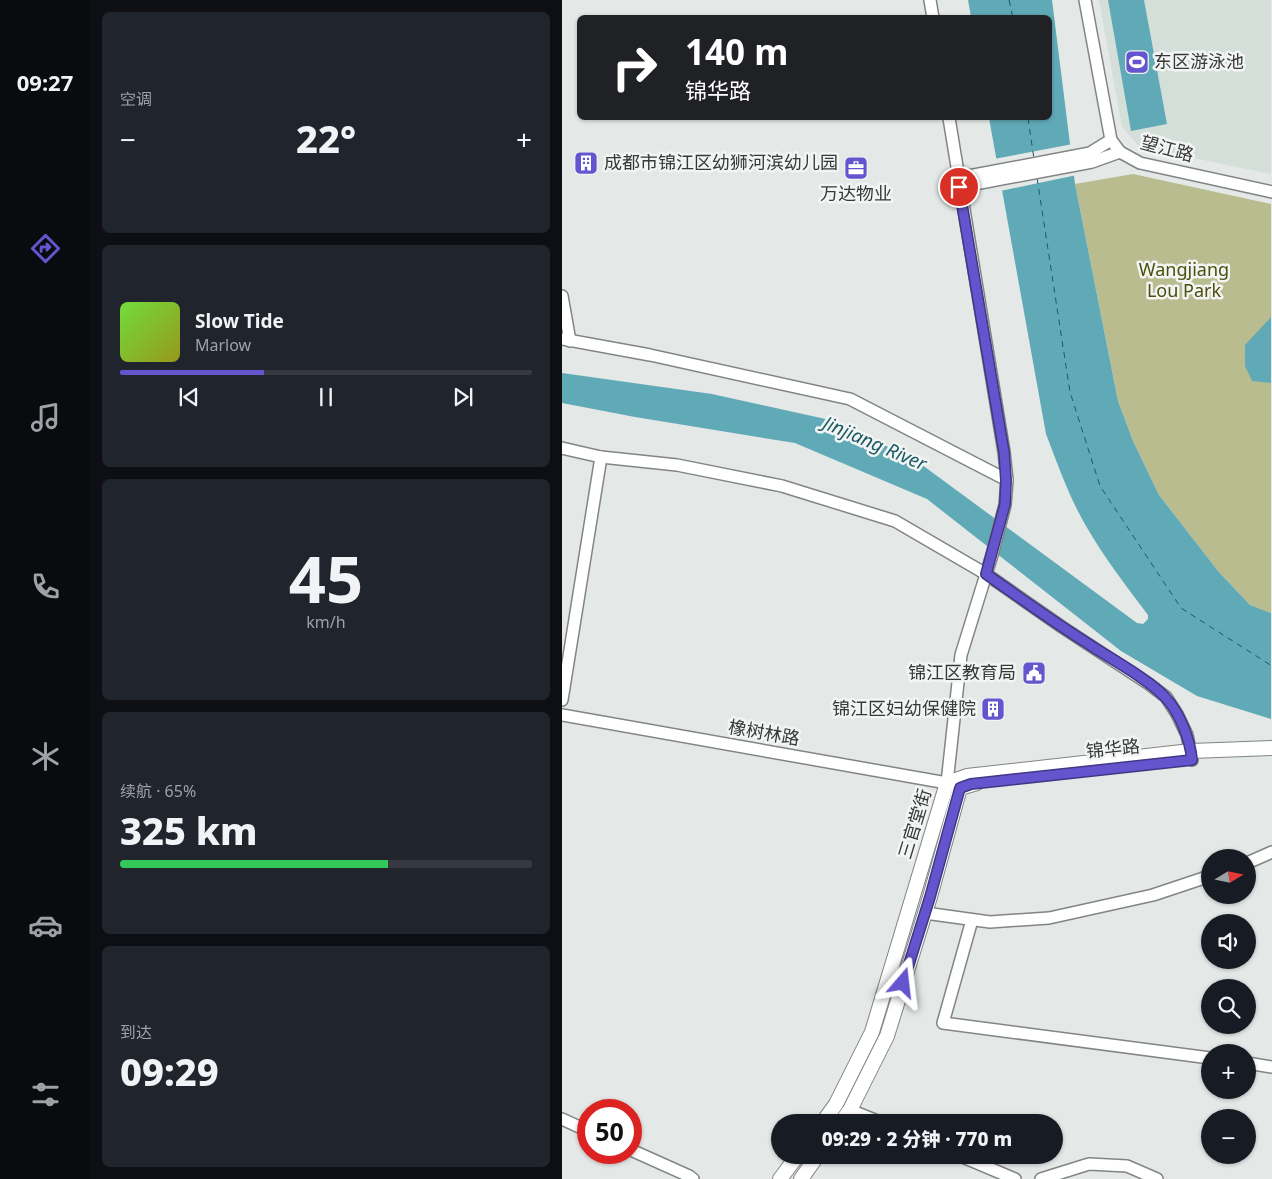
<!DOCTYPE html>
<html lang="zh">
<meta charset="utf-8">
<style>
body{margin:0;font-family:"Noto Sans","Noto Sans SC",sans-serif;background:#20242c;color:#f1f3f6;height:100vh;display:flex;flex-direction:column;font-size:19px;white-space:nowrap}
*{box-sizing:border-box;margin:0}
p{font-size:16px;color:#9ea1a6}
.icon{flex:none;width:28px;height:28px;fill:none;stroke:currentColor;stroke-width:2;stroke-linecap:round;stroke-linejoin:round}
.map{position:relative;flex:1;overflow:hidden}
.details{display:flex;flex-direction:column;gap:12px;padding:12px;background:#0d0f14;width:472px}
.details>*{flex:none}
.top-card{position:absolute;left:15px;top:15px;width:475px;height:105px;border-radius:8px;box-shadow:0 1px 4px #0004;background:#202124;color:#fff;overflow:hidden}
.needle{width:32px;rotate:80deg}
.tools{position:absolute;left:639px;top:849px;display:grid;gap:10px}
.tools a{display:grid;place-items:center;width:55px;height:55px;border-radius:50%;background:#171b24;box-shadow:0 1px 4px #0004;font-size:25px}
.speed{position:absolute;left:15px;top:1099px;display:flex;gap:10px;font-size:25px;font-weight:700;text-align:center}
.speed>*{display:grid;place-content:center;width:65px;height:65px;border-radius:50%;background:#171b24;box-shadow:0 1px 4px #0004;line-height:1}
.speed .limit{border:8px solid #d22;background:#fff;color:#111}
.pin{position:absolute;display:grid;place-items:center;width:42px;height:42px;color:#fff;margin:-21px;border:2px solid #fff;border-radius:50%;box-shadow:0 1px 5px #0007}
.me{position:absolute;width:55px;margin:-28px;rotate:17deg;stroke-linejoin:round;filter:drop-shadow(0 0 4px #0008)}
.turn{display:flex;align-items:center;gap:18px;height:105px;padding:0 25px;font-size:22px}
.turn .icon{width:65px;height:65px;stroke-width:2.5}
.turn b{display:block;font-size:35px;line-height:42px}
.big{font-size:38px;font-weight:800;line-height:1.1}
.details .tile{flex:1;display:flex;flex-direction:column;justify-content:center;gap:8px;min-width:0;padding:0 18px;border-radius:8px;background:#20242c}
.details .dial{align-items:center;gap:0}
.dial b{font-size:65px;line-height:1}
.song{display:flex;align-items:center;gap:15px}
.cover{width:60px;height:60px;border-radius:8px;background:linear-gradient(135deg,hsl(100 70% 55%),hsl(60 70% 35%))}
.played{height:5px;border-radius:2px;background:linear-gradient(90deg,#6454cd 35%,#363941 35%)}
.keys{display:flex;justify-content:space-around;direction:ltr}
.heat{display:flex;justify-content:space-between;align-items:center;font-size:28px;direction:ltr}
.charge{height:8px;border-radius:4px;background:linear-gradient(90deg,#34c759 65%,#363941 0)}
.trip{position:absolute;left:209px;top:1114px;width:292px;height:50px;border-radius:25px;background:#171b24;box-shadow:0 1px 4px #0004;font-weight:800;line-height:50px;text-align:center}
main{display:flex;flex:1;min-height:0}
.dock{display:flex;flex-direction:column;width:90px;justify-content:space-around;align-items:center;background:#090b0e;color:#9ea1a6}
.dock .icon{width:35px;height:35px}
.dock .on{color:#6454cd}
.dock b{font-size:22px;color:#f1f3f6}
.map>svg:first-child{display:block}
</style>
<main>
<nav class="dock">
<b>09:27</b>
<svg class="icon on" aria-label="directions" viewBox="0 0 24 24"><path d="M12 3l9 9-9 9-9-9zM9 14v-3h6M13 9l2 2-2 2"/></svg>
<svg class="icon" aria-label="music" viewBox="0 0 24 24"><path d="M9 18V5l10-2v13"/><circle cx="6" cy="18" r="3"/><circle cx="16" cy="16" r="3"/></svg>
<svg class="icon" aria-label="phone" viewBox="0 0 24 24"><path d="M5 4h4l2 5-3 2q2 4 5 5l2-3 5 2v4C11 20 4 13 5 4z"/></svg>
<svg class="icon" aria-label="climate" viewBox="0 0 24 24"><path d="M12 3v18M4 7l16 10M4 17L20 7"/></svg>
<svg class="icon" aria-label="car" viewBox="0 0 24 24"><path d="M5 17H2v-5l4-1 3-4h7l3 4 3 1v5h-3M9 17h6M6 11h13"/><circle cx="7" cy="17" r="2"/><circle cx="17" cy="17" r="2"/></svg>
<svg class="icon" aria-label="filters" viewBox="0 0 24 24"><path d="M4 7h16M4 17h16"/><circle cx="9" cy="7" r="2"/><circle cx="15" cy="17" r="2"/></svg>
</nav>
<section class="details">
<div class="tile"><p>空调</p>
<div class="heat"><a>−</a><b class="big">22°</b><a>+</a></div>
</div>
<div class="tile">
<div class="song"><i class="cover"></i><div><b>Slow Tide</b><p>Marlow</p></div></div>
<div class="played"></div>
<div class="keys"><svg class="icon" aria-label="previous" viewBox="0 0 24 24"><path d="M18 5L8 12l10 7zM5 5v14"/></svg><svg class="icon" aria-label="pause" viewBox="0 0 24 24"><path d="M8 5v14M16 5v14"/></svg><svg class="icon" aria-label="next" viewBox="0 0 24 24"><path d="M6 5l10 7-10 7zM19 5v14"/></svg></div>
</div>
<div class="tile dial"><b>45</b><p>km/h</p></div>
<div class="tile"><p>续航 · 65%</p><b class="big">325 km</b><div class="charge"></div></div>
<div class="tile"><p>到达</p><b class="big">09:29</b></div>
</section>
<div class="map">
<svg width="710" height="1179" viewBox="0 0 710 1179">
<rect width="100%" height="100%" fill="#e4e8e6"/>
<polygon fill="#d4dfd9" points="537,0 709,0 709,174 578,147 560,127"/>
<polygon fill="#b8bc8e" points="571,174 709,204 709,613 688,605 656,571 597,495 571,441 556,401 513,184"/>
<g fill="#60aab8">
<path d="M406,0H490L513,184L556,401L571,441L597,495L656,571L688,605L709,613V719L635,696L559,651L365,499L233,443L73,417L0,403V373L150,394L268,420L352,459L575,623L581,624L586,619V615C564,586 542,557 524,526C507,497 496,465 484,434L427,118H488V18L409,17Z"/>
<polygon points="546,0 582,0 605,124 569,131"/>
<polygon points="709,317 709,383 690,381 683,366 683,345"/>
</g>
<polygon fill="#e4e8e6" points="511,144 515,175 438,191 432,159"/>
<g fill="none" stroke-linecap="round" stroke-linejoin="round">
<g stroke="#1b5a64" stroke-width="1" stroke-dasharray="6 5" stroke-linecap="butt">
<polyline points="447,0 451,18"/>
<polyline points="466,118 472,159"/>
<polyline points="475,178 508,392 538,486 619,608 710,666"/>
</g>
<g stroke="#828584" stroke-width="14">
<g id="minor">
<polyline points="368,0 371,18"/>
<polyline points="523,0 549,140 558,152 578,163 710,192"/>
<polyline points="396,178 528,153 549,140"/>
<polyline points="397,187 530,162 558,152"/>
<polyline points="0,296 8,341"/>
<polyline points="0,339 88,355 288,399 445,480"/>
<polyline points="0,448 39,457 115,465 220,486 333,521 424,574 500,627 587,684 604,697 615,714 625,735 630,760"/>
<polyline points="0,700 39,457"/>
<polyline points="0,715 385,783 392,786"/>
<polyline points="385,783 399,655 430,555 443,505 445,480 442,452 387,118"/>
<polyline points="685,863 710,852"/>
<polyline points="363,913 428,922 487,918 591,895 648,876"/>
<polyline points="410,920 381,1023 648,1058"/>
<polyline points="685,1063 710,1067"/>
<polyline points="288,1110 318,1122"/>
<polyline points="0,1119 26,1131"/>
<polyline points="69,1150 127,1176 131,1179"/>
<polyline points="396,1155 453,1179"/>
<polyline points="479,1179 527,1164 565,1166 595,1179"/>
</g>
</g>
<g stroke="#828584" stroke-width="16">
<g id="major">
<polyline points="261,1122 274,1104 310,1032 385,783 405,776 629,751 710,748"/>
<polyline points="279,1122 288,1110 325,1036 368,897 398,788 415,783"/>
<polyline points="218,1179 236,1155"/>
<polyline points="239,1179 256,1155"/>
</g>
</g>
<use href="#minor" stroke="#fff" stroke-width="11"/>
<use href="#major" stroke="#fff" stroke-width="14"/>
</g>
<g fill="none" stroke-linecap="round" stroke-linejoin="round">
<g stroke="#413785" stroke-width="12">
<path id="route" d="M341,983L368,897L398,788L409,784L630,760C628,739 618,713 603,697C585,678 547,658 525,643C490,621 457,597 424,574L443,504L444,480L442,452L397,187"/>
</g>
<use href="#route" stroke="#6454cd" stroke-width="9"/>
</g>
<defs>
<g id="stadium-square" transform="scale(1.25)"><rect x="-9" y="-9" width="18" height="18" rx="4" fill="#6454cd" stroke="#f2f5f3"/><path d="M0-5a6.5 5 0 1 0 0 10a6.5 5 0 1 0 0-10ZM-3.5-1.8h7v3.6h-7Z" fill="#fff"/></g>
<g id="building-square" transform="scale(1.25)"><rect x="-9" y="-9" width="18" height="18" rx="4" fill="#6454cd" stroke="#f2f5f3"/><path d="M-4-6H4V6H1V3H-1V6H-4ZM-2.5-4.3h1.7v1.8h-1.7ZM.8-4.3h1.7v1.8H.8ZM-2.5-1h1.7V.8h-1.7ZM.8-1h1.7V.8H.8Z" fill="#fff"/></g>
<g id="office-square" transform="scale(1.25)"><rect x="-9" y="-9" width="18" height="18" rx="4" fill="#6454cd" stroke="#f2f5f3"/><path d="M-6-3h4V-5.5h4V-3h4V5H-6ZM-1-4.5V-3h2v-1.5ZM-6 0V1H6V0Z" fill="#fff"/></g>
<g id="civic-square" transform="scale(1.25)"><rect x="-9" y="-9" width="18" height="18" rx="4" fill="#6454cd" stroke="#f2f5f3"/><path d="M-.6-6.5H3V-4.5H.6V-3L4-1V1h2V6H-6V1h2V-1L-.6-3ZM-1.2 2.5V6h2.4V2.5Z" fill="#fff"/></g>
</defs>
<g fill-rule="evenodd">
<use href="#stadium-square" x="575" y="62"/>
<use href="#building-square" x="24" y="163"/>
<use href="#office-square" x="294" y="168"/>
<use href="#civic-square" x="472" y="673"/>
<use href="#building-square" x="431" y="709"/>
</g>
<g text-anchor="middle" stroke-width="5" stroke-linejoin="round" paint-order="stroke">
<g font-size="18" fill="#373838" stroke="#f2f5f3" text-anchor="start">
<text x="592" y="68">东区游泳池</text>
<text x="42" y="169">成都市锦江区幼狮河滨幼儿园</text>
<text x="294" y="200" text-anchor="middle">万达物业</text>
<text x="454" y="679" text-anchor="end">锦江区教育局</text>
<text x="414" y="715" text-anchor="end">锦江区妇幼保健院</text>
</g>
<g font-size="18" fill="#373838" stroke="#f2f5f3">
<text transform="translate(605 149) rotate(15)" y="6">望江路</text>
<text transform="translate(202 733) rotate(10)" y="6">橡树林路</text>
<text transform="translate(551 749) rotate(-6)" y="6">锦华路</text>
<text transform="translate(353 824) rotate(-73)" y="6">三官堂街</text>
</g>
<g font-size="18" fill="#4b4f0b" stroke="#f2f5f3">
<text x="622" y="276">Wangjiang<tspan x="622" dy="21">Lou Park</tspan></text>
</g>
<g font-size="19" font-style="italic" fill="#1b5a64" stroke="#f2f5f3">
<text transform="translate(313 443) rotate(23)" y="7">Jinjiang River</text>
</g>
</g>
</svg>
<div class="tools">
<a><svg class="needle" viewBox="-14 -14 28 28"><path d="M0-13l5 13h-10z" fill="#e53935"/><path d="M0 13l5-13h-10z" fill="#9ea1a6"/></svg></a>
<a><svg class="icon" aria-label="sound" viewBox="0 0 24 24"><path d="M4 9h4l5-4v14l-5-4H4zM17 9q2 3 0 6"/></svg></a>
<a><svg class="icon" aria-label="search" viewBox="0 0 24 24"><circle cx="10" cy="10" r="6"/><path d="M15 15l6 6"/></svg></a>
<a>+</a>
<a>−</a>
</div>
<div class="speed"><div class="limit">50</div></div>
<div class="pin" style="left:397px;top:187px;background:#d93025"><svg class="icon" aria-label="arrive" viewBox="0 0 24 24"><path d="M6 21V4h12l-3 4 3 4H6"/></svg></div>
<svg class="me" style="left:341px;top:983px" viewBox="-20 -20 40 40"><path d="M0-17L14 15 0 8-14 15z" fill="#6454cd" stroke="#fff" stroke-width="4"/></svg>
<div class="trip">09:29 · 2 分钟 · 770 m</div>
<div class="top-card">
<div class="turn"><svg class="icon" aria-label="right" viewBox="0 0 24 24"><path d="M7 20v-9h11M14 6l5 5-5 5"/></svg><div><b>140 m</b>锦华路</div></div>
</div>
</div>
</main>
